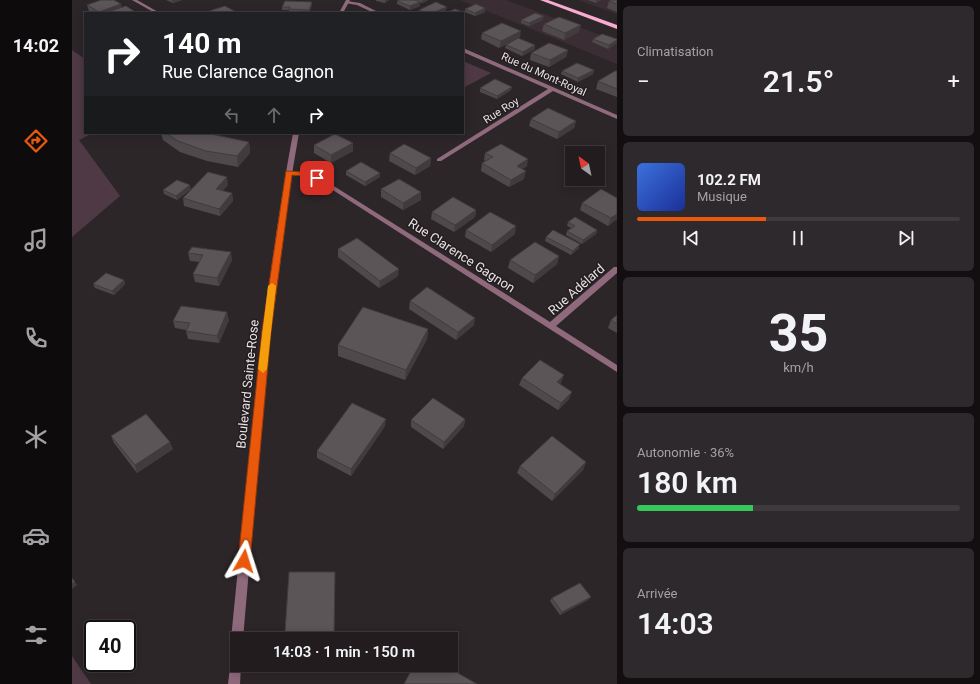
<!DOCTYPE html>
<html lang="fr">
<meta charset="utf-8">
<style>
body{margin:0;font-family:Roboto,sans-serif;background:#2e292c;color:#f1f3f6;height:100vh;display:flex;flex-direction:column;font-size:15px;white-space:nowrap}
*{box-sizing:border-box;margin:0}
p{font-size:13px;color:#a2a1a4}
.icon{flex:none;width:22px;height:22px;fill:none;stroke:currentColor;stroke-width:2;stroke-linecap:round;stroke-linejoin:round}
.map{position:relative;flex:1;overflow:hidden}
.side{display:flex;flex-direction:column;gap:6px;padding:6px;background:#130f11;width:363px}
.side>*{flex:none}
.top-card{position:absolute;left:12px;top:12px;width:380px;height:122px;border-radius:0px;box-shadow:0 2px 10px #0003,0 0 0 1px #3f3a3d;background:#202124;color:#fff;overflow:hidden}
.needle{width:26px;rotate:327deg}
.tools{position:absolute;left:493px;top:146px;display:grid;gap:8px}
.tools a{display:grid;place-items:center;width:40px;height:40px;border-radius:0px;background:#221c1f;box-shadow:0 2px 10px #0003,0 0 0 1px #3f3a3d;font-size:20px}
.speed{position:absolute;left:12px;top:620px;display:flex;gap:8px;font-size:20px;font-weight:700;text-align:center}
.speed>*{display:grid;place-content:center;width:52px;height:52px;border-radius:50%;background:#221c1f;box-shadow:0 2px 10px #0003,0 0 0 1px #3f3a3d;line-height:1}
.speed .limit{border:2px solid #111;border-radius:6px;background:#fff;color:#111}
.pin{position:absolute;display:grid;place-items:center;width:34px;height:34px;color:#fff;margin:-17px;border-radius:8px;box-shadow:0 2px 6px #0006}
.me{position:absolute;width:44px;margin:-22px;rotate:6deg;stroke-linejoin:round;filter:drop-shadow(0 0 3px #0008)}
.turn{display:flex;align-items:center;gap:14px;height:84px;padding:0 12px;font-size:18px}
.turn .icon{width:52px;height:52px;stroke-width:2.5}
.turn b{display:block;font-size:28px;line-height:34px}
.lanes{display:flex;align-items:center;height:38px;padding:0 12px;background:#0003;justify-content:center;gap:20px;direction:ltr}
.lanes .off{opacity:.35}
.big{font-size:30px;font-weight:600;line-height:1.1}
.side .tile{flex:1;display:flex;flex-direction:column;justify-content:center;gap:6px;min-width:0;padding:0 14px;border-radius:6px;background:#2e292c}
.side .dial{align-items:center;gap:0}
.dial b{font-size:52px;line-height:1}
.song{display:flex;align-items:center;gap:12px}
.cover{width:48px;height:48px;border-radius:6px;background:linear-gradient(135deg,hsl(220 70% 55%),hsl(230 70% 35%))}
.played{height:4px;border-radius:2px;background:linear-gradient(90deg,#ea580c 40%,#3f3a3d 40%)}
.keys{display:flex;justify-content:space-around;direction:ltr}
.heat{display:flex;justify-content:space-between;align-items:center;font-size:22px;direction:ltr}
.charge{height:6px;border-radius:3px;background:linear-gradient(90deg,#34c759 36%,#3f3a3d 0)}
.trip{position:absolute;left:158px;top:632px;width:228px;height:40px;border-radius:0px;background:#221c1f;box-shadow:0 2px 10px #0003,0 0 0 1px #3f3a3d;font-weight:600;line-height:40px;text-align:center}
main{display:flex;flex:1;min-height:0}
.menu{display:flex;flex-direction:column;width:72px;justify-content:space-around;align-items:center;background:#0e0b0c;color:#a2a1a4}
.menu .icon{width:28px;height:28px}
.menu .active{color:#ea580c}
.menu b{font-size:18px;color:#f1f3f6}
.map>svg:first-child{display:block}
</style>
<main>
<nav class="menu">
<b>14:02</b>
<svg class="icon active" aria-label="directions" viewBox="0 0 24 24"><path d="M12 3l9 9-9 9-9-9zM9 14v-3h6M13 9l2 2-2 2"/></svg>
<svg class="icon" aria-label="music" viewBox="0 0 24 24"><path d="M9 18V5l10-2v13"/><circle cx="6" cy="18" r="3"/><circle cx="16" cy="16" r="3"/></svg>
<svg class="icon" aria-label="phone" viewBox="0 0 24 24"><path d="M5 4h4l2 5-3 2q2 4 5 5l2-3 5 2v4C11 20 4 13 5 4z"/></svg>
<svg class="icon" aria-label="climate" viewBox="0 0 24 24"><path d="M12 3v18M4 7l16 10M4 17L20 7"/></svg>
<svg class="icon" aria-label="car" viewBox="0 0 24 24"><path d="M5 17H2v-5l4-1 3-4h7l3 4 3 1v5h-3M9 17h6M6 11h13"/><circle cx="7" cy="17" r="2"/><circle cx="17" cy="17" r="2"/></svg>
<svg class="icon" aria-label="filters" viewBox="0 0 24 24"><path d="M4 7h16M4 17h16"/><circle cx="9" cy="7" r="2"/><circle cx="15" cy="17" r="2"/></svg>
</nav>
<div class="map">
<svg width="545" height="684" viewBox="0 0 545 684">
<rect width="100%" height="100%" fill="#2d2629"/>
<g fill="#3a2d33">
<polygon points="388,0 434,0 545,41 545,64"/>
<polygon points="506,0 545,0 545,14"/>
</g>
<g fill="#4f3944">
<polygon points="0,50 13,59 13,133 21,133 7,140 48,196 0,237"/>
<polygon points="391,61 419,73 391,88"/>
<polygon points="0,656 19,684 0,684"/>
</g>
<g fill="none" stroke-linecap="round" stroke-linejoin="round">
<g fill="#8f6a7c" fill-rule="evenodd">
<polygon points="60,0 65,0 88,13 83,13"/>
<polygon points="275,1 288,3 308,13 302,13 285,5 273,3 273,2"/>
<polygon points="391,48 545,115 545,119 481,91 369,161 365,161 365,159 476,89 391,52"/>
<polygon points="217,171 238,174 257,183 478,322 542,267 545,267 545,273 484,326 545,365 545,372 253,185 235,177 215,174 215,172"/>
</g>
<g fill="#8f6a7c" fill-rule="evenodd">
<polygon points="274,0 278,0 271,13 267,13"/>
<path d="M221,133H227C197,300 186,470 171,639H165V665H169L168,684H156L161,642L159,639C176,470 190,300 221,133Z"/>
</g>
<polygon fill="#f7abd0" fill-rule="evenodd" points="468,0 476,0 545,25 545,29"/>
</g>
<g fill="#4f494c">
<polygon points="94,0 110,0 101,3"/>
<polygon points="304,0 317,0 313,3 304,1"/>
<polygon points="343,0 356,0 350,3"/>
<polygon points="516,0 529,0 524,3"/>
<polygon points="545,0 545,12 535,8 537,1"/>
<polygon points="325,1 348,2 348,6 338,10 325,4"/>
<polygon points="240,2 240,5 237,13 217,13 217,10 210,10 210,7"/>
<polygon points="15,5 50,8 65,13 20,13 17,11"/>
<polygon points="413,8 413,12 403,16 393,12 393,9"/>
<polygon points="347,10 374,10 368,13 347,13"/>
<polygon points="449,20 471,20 457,26 449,23"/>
<polygon points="472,24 507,32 492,40 470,31"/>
<polygon points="410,33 448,37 427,48 409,39"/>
<polygon points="521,39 545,39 545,43 536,49 520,42"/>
<polygon points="434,45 463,49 450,56 433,48"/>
<polygon points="496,50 494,57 477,67 458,60 459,53"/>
<polygon points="522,70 521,74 506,82 489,74 490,71"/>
<polygon points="545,71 545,97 524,89 526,81"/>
<polygon points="408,88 439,90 425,99 408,92"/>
<polygon points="459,119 504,121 502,128 485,139 457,126"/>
<polygon points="89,133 137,133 137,134 177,142 178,153 166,167 135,161 108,152 91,140"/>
<polygon points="242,145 281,151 259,163 242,153"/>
<polygon points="318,153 359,158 358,166 343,175 317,161"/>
<polygon points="413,153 455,166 450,169 452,179 437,187 409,171 410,163 414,161 412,160"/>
<polygon points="274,171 308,173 308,177 293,186 274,175"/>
<polygon points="156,185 150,191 160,193 161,201 148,216 112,206 111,198"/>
<polygon points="119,189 105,200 92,194 91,190"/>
<polygon points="309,189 349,200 331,210 309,197"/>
<polygon points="545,198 545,219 536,226 508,210 510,203"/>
<polygon points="404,210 403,217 382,232 359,219 360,212"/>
<polygon points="496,222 525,230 524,234 510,244 494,235 495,231 499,228 495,226"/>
<polygon points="394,230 443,234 419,252 393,237"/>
<polygon points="474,237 507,248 499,255 473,241"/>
<polygon points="266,249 326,276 307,288 266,257"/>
<polygon points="116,253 160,260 147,286 123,282 121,274 128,262 118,261"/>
<polygon points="487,256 485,264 461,283 436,268 438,260"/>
<polygon points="52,280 53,284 42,295 23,288 21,284"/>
<polygon points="338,301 402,325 384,340 337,309"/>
<polygon points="545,315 545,333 536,328 539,320"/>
<polygon points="157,320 147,343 116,339 114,331 114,330 103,328 101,321"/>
<polygon points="356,329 355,339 333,380 266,356 266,345"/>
<polygon points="450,378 489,383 488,384 497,399 486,410 447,385"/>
<polygon points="393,419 392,426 371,449 339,427 339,420"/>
<polygon points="313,426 279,476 245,458 245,451"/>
<polygon points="39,436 101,449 65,473 42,443"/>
<polygon points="514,462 511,470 480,501 445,473 448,466"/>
<polygon points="263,578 262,639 214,639 213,633"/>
<polygon points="480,598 516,600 488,615 478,601"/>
</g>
<g fill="#403c3e">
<polygon points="100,0 110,0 101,3"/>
<polygon points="313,0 317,0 313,3"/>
<polygon points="350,0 356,0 350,3"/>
<polygon points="524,0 529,0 524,3"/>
<polygon points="240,2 240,5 237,13 237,10"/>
<polygon points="348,2 348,6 338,10 338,6"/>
<polygon points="49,4 51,11 35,12 35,13 27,13 27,12"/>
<polygon points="375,7 374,10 368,13 360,13"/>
<polygon points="413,8 413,12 403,16 403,13"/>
<polygon points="472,16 471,20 457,26 457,23"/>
<polygon points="393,17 393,21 391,22 391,18"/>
<polygon points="509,25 507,32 492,40 493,33"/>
<polygon points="449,31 448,37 427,48 429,41"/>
<polygon points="545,40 545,43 536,49 537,45"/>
<polygon points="463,45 463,49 450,56 451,52"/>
<polygon points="496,50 494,57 477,67 478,60"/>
<polygon points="522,70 521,74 506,82 506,78"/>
<polygon points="440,87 439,90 425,99 425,96"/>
<polygon points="504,121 502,128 485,139 487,132"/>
<polygon points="177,142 178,153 166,167 165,156"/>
<polygon points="281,143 281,151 259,163 259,155"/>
<polygon points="359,158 358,166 343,175 344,168"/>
<polygon points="456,159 455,166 443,173 445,166"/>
<polygon points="454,171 452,179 437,187 439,180"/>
<polygon points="308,173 308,177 293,186 293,182"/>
<polygon points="155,177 156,185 145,197 144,189"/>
<polygon points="118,185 119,189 105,200 104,196"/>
<polygon points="349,192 349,200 331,210 331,203"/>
<polygon points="160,193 161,201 148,216 147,209"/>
<polygon points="404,210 403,217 382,232 383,225"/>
<polygon points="545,214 545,219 536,226 539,218"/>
<polygon points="444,226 443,234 419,252 420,245"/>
<polygon points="525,230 524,234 510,244 511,240"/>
<polygon points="508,244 507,248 499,255 501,251"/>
<polygon points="159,252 160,260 147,286 145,278"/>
<polygon points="487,256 485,264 461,283 463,275"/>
<polygon points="327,269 326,276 307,288 308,281"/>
<polygon points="52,280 53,284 42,295 40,291"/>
<polygon points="155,312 157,320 147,343 145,336"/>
<polygon points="403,318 402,325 384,340 386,332"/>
<polygon points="356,329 355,339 333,380 334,370"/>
<polygon points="492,375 489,383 482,390 485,382"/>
<polygon points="500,392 497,399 486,410 489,403"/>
<polygon points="314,419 313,426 279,476 279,469"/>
<polygon points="393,419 392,426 371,449 372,442"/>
<polygon points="98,442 101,449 65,473 63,465"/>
<polygon points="514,462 511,470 480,501 483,494"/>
<polygon points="3,582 5,585 0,589 0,584"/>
<polygon points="519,597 516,600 488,615 490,612"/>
</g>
<g fill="#5c5558" stroke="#403c3e">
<polygon points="29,0 42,0 49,4 27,12 15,5"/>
<polygon points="327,0 343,0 348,2 338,6 325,1"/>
<polygon points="539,0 545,0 545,4 537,1"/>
<polygon points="213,1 240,2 237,10 217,9 218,7 210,7"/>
<polygon points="364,2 375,7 360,13 355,13 347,10"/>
<polygon points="404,4 413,8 403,13 393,9"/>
<polygon points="54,6 65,13 36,13 35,12"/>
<polygon points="153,6 166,13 140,13 137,11"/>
<polygon points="383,9 391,12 388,13 373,13"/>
<polygon points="199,12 213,13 198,13"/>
<polygon points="463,13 472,16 457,23 449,20"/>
<polygon points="487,17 509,25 493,33 472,24"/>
<polygon points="430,23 449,31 429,41 410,33"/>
<polygon points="530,34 545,39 545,40 537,45 521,39"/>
<polygon points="446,38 463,45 451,52 434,45"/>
<polygon points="477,43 496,50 478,60 459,53"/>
<polygon points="505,63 522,70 506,78 490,71"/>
<polygon points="543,71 545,71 545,89 526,81"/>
<polygon points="423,79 440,87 425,96 408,88"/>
<polygon points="476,108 504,121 487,132 459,119"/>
<polygon points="94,133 134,133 177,142 165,156 134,151 106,141"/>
<polygon points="263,134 281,143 259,155 242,145"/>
<polygon points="332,144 359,158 344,168 318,153"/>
<polygon points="429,144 456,159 445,166 454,171 439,180 410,163 421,157 413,153"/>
<polygon points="289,162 308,173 293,182 274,171"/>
<polygon points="136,172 155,177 144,189 160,193 147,209 111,198"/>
<polygon points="327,179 349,192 331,203 309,189"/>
<polygon points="105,180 118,185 104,196 91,190"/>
<polygon points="529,189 545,198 545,214 539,218 510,203"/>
<polygon points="381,197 404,210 383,225 360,212"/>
<polygon points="418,212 444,226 420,245 394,230"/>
<polygon points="503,217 525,230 511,240 495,231 503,226 496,222"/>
<polygon points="481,230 508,244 501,251 474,237"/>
<polygon points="285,238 327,269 308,281 266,249"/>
<polygon points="463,242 487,256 463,275 438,260"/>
<polygon points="120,247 159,252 145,278 121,274 131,255 116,253"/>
<polygon points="34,273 52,280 40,291 21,284"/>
<polygon points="355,287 403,318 386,332 338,301"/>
<polygon points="109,306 155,312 145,336 114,331 118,323 101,321"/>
<polygon points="291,307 356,329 334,370 266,345"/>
<polygon points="545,315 545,324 539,320"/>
<polygon points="468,360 492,375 485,382 500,392 489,403 450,378"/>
<polygon points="361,398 393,419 372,442 339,420"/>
<polygon points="280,403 314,419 279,469 245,451"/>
<polygon points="74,414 98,442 63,465 39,436"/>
<polygon points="480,436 514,462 483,494 448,466"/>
<polygon points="217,572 263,572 262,634 213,633"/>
<polygon points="0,578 3,582 0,584"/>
<polygon points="508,583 519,597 490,612 480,598"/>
<polygon points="342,665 372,665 405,684 332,684"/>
</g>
<polygon fill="#ea580c" stroke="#983908" points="214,171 231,172 249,178 245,181 230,176 220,175 199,331 178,561 176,565 172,567 168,565 166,561 190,331"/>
<polygon fill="#f59e0b" points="200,283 204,286 195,369 191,373 186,369 196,286"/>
<g text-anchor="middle" stroke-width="3" stroke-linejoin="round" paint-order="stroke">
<g font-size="11" fill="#e6e1e3" stroke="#231d1f">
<text transform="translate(472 74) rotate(24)" y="4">Rue du Mont-Royal</text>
<text transform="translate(429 110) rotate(-32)" y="4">Rue Roy</text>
</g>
<g font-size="13" fill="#e6e1e3" stroke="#231d1f">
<text transform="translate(390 255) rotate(33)" y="5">Rue Clarence Gagnon</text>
<text transform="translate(504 289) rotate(-41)" y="5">Rue Adélard</text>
<text transform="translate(175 384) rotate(-84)" y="5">Boulevard Sainte-Rose</text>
</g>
</g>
</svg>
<div class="tools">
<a><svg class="needle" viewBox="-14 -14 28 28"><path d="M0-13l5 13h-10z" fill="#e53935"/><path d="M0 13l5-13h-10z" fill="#a2a1a4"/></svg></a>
</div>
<div class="speed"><div class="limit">40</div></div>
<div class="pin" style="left:245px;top:178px;background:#d93025"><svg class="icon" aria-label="arrive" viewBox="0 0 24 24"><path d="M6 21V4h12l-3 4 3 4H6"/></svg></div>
<svg class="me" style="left:172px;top:561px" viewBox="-20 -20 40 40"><path d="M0-17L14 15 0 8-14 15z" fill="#ea580c" stroke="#fff" stroke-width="4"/></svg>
<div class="trip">14:03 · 1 min · 150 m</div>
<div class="top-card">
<div class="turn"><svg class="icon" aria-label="right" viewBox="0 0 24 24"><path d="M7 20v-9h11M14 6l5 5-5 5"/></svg><div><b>140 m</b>Rue Clarence Gagnon</div></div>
<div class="lanes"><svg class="icon off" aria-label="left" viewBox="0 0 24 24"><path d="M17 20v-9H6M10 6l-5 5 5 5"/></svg><svg class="icon off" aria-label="ahead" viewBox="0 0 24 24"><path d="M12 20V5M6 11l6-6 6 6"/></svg><svg class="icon" aria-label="right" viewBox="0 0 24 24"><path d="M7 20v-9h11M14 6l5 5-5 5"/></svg></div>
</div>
</div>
<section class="side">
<div class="tile"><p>Climatisation</p>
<div class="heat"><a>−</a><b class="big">21.5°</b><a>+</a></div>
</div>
<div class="tile">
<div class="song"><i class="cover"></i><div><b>102.2 FM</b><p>Musique</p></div></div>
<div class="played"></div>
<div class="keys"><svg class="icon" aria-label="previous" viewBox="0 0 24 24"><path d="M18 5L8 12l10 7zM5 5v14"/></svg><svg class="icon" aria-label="pause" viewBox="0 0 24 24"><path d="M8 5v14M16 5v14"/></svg><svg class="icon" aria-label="next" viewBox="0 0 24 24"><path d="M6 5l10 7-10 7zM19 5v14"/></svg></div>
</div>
<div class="tile dial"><b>35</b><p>km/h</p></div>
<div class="tile"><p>Autonomie · 36%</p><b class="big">180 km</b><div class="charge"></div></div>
<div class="tile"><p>Arrivée</p><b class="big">14:03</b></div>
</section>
</main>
